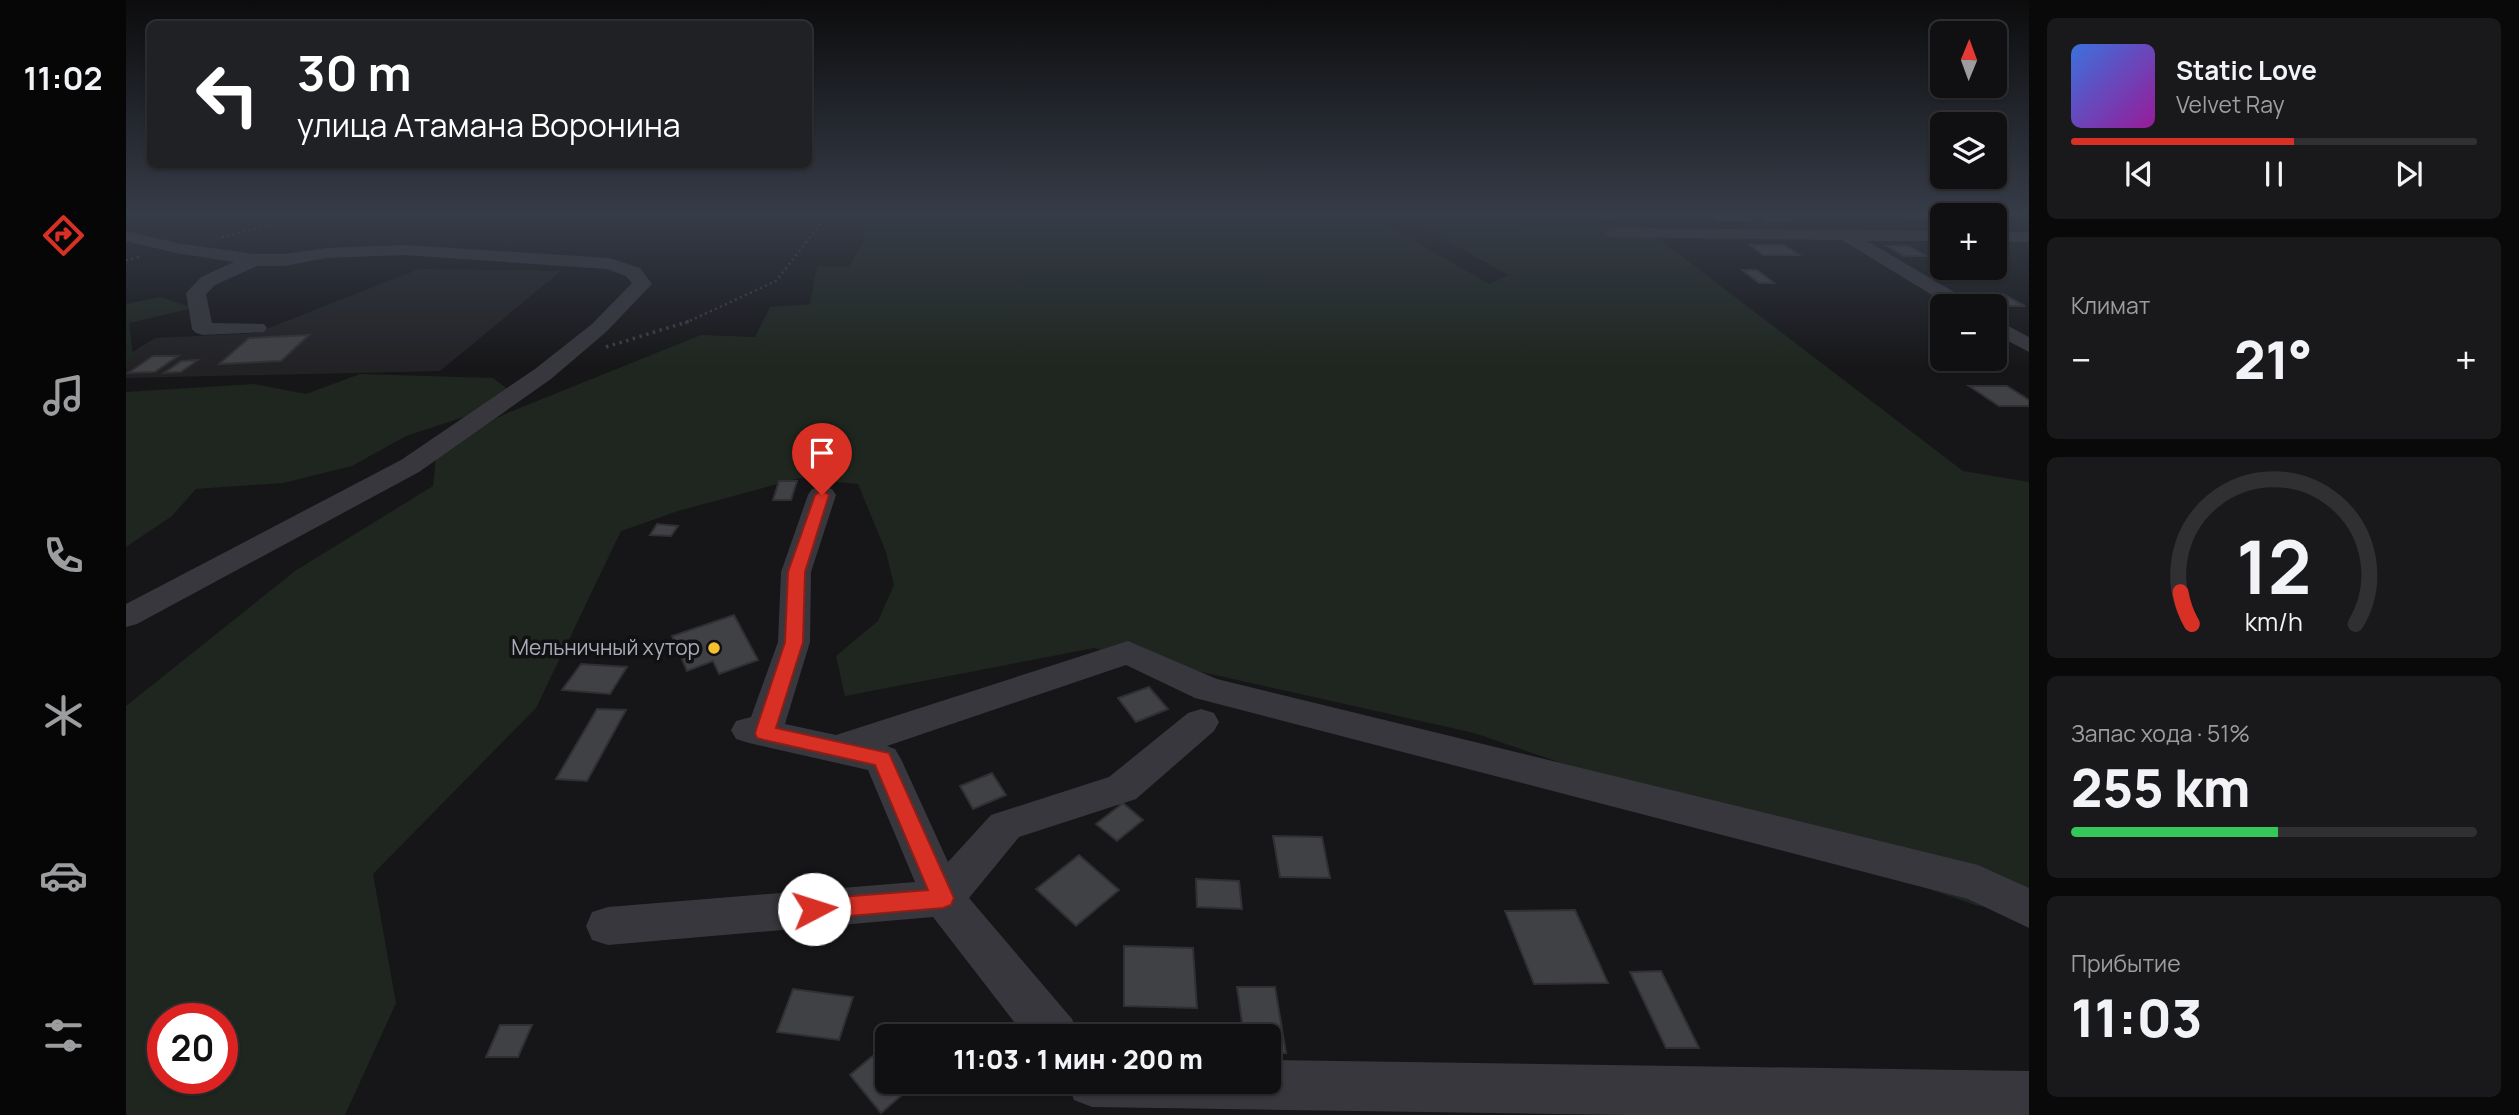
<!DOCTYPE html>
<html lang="ru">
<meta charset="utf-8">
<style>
body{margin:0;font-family:Manrope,sans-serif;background:#19191b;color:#f1f3f6;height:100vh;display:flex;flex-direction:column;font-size:26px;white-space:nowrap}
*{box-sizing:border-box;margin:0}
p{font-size:23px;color:#9c9d9f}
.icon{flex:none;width:38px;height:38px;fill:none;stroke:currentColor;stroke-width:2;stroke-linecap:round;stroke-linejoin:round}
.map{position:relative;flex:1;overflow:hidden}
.side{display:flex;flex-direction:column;gap:18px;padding:18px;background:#09090a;width:490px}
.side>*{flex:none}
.banner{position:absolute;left:21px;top:21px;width:665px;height:147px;border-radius:10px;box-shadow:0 2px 5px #0004,0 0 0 2px #303032;background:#202124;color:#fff;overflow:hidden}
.needle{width:46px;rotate:1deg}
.buttons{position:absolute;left:1804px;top:21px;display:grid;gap:14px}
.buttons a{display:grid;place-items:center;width:77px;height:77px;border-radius:10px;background:#101012;box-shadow:0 2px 5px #0004,0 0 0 2px #303032;font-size:35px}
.speed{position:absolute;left:21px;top:1003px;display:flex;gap:14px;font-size:35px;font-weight:700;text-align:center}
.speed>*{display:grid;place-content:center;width:91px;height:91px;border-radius:50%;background:#101012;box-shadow:0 2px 5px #0004,0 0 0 2px #303032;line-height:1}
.speed .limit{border:10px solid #d22;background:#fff;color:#111}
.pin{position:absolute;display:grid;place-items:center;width:60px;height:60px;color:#fff;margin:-72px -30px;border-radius:50% 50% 50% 0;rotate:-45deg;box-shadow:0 0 7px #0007}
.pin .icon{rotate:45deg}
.me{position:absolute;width:77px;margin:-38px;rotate:85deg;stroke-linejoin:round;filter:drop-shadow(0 0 5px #0008)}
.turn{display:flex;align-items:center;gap:24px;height:147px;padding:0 35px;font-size:32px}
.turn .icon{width:91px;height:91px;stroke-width:2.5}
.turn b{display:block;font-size:49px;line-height:60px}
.big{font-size:52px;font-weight:800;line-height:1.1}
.side .widget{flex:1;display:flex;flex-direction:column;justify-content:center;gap:10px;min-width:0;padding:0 24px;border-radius:10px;background:#19191b}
.side .dial{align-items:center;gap:0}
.dial svg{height:182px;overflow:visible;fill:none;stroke:#303032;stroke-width:7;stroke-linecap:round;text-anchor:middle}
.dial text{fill:#f1f3f6;stroke:none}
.song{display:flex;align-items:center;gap:21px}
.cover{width:84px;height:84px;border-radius:10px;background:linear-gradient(135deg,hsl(220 70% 55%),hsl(300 70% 35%))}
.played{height:7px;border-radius:4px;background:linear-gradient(90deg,#d93025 55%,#303032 55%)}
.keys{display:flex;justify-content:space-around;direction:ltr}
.heat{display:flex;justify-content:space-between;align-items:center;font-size:38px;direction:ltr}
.charge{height:10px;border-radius:5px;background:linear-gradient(90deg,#34c759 51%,#303032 0)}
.trip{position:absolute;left:749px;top:1024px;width:406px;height:70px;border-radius:10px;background:#101012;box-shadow:0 2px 5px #0004,0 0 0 2px #303032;font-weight:800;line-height:70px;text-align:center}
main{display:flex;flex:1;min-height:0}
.tab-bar{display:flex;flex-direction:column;width:126px;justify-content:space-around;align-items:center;background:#060607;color:#9c9d9f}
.tab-bar .icon{width:49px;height:49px}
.tab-bar .on{color:#d93025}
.tab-bar b{font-size:32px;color:#f1f3f6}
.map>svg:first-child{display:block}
</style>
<main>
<nav class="tab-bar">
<b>11:02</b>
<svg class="icon on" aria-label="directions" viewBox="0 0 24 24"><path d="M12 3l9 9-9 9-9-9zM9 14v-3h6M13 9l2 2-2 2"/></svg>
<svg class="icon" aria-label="music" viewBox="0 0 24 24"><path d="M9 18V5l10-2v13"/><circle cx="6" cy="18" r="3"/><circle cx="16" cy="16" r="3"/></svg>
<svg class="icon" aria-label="phone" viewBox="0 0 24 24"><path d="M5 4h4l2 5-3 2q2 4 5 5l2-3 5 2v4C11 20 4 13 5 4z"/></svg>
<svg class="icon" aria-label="climate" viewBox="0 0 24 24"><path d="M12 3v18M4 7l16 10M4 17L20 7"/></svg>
<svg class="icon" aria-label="car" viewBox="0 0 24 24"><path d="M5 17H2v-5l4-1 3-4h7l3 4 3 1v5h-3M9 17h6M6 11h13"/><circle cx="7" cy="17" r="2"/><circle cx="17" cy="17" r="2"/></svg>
<svg class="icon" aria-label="filters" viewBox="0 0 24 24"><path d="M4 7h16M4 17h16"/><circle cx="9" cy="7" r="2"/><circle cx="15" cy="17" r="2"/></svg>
</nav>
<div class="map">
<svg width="1903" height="1115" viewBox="0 0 1903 1115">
<rect width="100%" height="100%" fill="#161618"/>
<polygon fill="#222225" points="293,269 435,271 314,371 0,378 0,356 29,338 130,333"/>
<g fill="#1e261f" fill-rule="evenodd">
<path d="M741,213H1241L1363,284L1382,275L1272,213H1350L1404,226H1516L1837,471L1903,482V911L1852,906L1348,733L968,648L719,696L710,656L752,621L768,585L760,552L732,484L674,478L552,511L495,531L410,708L247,874L270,1003L219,1115H0V706L169,571L307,486L311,448L379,414L575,335L629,337L644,307L684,304L691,266L723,267L738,239ZM37,1018H96V1078H37Z"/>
<polygon points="34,297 67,308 3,323 7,358 0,365 0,304"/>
<polygon points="234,374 367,378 388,394 338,417 280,436 226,466 157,483 70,489 46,516 0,547 0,392 128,384 180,394"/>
</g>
<g fill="#404145" stroke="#303034" stroke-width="2">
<polygon points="1467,213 1488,213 1495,219 1474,219"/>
<polygon points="1627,213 1656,213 1669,222 1639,222"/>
<polygon points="1768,213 1795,213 1805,218 1778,218"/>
<polygon points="1582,214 1618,214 1629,221 1592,221"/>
<polygon points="1624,245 1658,245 1673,255 1637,255"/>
<polygon points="1761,246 1783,246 1800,256 1778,256"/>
<polygon points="1812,269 1848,269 1868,280 1831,280"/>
<polygon points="1616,270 1631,270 1648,283 1633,283"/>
<polygon points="1858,293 1877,294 1899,306 1878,306"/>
<polygon points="183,335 155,361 93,364 123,338"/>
<polygon points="27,356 52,356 29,372 2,373"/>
<polygon points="72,360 55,372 38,373 55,361"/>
<polygon points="1843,386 1881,386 1903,400 1903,406 1873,406"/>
<polygon points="653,481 671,481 665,500 647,500"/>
<polygon points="531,524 552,526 545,536 524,535"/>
<polygon points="608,615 632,660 593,674 587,661 561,671 546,636"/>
<polygon points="455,664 501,667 484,694 436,690"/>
<polygon points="1023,687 1042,709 1010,722 992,698"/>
<polygon points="471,709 500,710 461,781 430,779"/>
<polygon points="866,773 880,795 847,809 834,786"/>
<polygon points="997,803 1017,820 991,841 970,824"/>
<polygon points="1147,836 1196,837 1204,878 1154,877"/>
<polygon points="953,855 993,890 950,926 910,889"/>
<polygon points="1070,879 1113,881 1116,909 1071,907"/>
<polygon points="1449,910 1482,983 1408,984 1379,911"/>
<polygon points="998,946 1067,948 1071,1008 998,1006"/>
<polygon points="1535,971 1573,1048 1540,1048 1504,972"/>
<polygon points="1111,987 1149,987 1160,1053 1143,1053 1143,1036 1118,1036"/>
<polygon points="667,989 727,997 713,1040 651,1032"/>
<polygon points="374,1025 406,1025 392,1057 360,1057"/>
<polygon points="761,1044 761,1082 791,1082 755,1113 724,1075"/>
</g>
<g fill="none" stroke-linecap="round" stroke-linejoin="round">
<g stroke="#3d3e44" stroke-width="2.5" stroke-dasharray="2 3.5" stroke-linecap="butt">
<polyline points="1677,213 1687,218"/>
<polyline points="96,237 194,213"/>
<polyline points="0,260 13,257"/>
<polyline points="559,323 650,281 699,218 700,213"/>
</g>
<polyline stroke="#3d3e44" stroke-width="3.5" stroke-dasharray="2.5 4.5" stroke-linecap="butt" points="480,347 564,321"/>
<g fill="#37373d" fill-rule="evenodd">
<polygon points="1489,228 1816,231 1816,241 1741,241 1845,302 1848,306 1824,306 1716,240 1483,237 1480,233 1483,229"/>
<polygon points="0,231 50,243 128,254 159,254 200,248 278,245 483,258 514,268 526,284 480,332 425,379 293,472 11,624 0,627 0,604 275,460 409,369 466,324 506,283 500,276 481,269 278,255 200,258 159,266 131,266 89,285 80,294 86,323 138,324 141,328 138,332 77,335 70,333 66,329 60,293 75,277 108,262 50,253 0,241"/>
<rect x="1869" y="232" width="34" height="10"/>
<polygon points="1869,319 1903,337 1903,352 1869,334"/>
<polygon points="696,487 706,489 710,495 685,572 684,642 659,724 710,735 1002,641 1091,679 1852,865 1903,888 1903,928 1842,899 1069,698 1000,665 761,746 769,749 775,759 822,862 865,815 983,777 1062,713 1075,709 1088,713 1093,722 1088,731 1010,799 893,837 843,898 946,1019 953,1036 899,1036 807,917 482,945 466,940 460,926 466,912 482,907 789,882 742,770 623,743 610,739 605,730 610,721 625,717 652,642 655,572 682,495 686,489"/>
<polygon points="1143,1060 1903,1071 1903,1115 1497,1115 966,1107 948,1100 941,1082 1143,1082"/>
</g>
</g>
<linearGradient id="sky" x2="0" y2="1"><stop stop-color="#0c0c0d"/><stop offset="0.58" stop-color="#363c48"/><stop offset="1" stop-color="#363c48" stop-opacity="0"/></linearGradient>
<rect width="1903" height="369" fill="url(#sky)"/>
<polygon fill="#d93025" stroke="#8d1f18" stroke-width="2" points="696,490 703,495 679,572 677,642 650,728 763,753 828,898 825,905 817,908 688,919 680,916 676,909 680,902 688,899 802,890 749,765 638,740 631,738 629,733 659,642 662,572 689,495"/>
<circle fill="#f5c030" stroke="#111113" stroke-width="2.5" cx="588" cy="648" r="7"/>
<g text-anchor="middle" stroke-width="7" stroke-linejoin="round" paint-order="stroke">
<g font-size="21" fill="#a8acb8" stroke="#111113" text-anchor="end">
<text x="574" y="655">Мельничный хутор</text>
</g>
</g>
</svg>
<div class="buttons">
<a><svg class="needle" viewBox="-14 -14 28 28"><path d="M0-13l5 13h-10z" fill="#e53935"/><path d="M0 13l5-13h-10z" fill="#9c9d9f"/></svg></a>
<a><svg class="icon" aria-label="layers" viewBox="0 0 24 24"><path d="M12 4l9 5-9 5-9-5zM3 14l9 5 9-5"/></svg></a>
<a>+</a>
<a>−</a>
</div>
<div class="speed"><div class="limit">20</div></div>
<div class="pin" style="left:696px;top:495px;background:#d93025"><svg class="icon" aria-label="arrive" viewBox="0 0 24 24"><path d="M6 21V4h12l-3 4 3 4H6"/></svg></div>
<svg class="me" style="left:688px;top:909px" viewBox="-20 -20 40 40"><circle r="19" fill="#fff"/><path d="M0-13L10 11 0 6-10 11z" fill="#d93025"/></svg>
<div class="trip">11:03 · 1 мин · 200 m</div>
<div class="banner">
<div class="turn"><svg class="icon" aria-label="left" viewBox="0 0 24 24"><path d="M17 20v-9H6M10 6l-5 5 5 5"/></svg><div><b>30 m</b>улица Атамана Воронина</div></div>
</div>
</div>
<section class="side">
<div class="widget">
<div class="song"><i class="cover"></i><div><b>Static Love</b><p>Velvet Ray</p></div></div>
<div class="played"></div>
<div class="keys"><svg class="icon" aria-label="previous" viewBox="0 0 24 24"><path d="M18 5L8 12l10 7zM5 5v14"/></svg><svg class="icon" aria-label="pause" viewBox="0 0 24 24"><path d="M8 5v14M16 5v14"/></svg><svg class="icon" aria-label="next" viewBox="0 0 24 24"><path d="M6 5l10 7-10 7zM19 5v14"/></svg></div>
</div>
<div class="widget"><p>Климат</p>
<div class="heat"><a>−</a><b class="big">21°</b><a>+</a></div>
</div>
<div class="widget dial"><svg viewBox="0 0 100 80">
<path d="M14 69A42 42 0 1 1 86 69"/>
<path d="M14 69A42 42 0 0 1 9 55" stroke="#d93025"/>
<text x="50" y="56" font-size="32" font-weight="700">12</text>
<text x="50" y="72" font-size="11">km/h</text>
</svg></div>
<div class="widget"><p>Запас хода · 51%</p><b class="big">255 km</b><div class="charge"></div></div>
<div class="widget"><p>Прибытие</p><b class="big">11:03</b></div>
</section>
</main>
